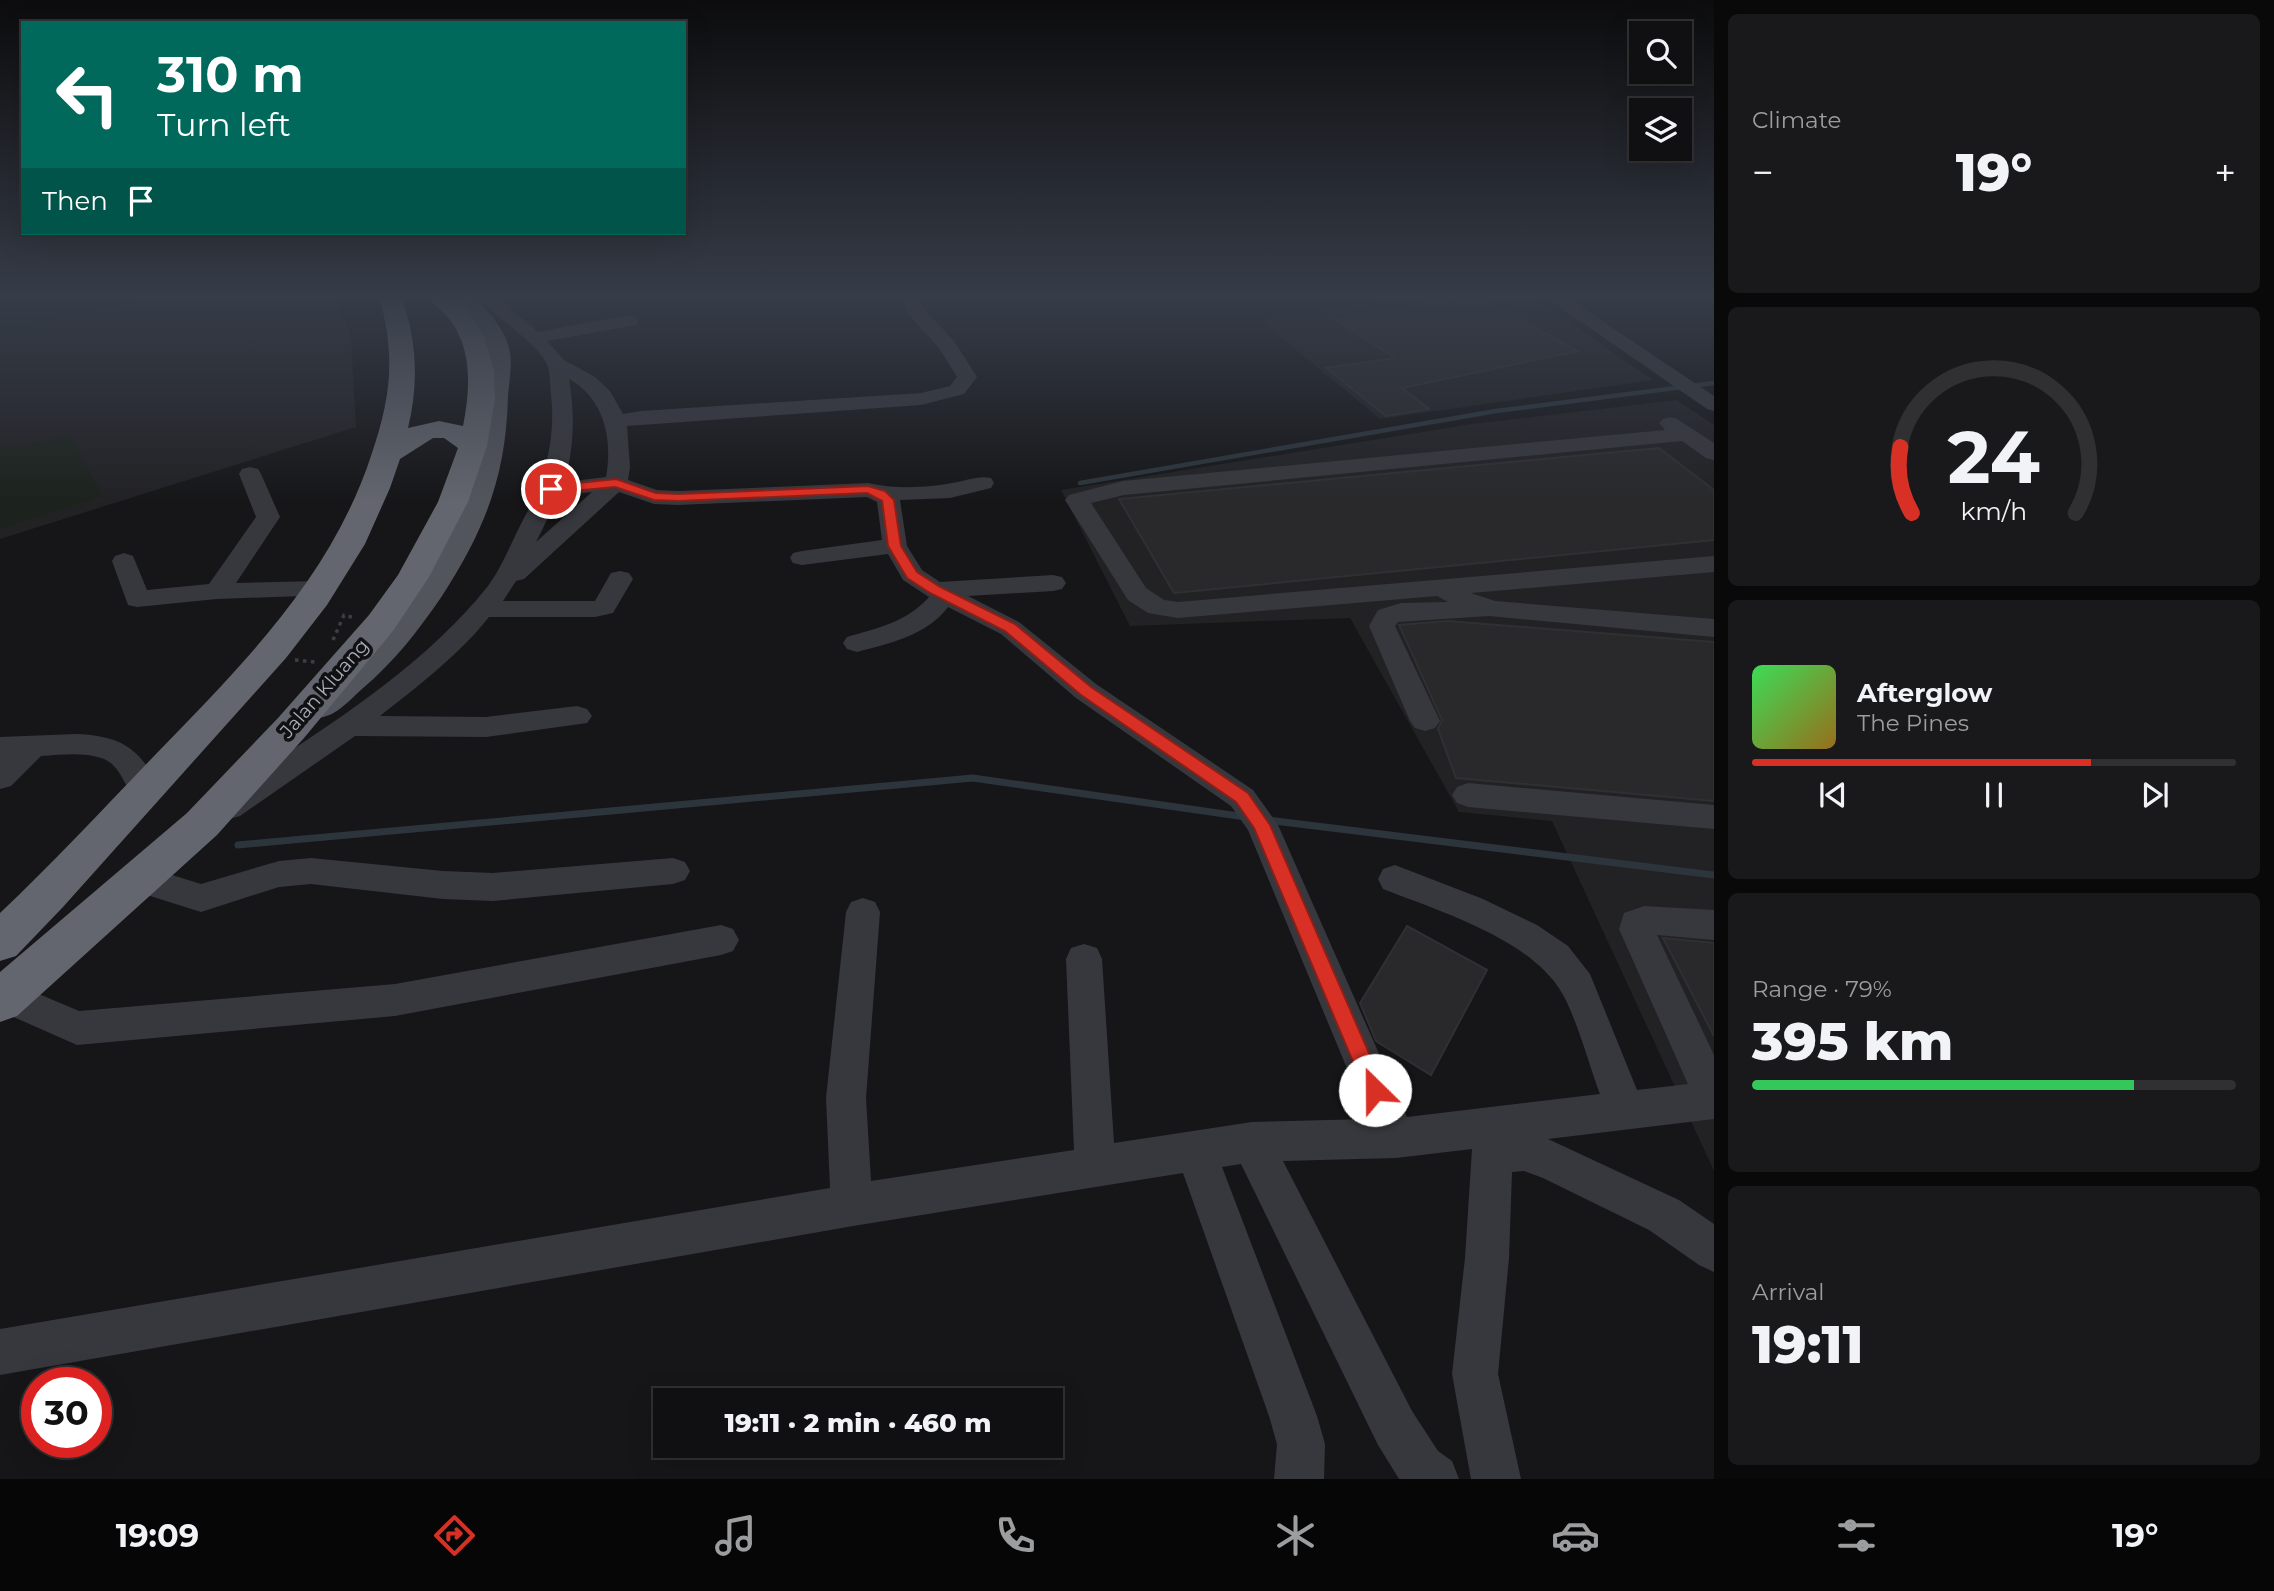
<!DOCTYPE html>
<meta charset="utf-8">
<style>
body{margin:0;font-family:Montserrat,sans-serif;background:#19191b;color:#f1f3f6;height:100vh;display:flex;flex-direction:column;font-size:26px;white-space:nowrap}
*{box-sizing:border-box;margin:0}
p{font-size:23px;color:#9c9d9f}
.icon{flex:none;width:38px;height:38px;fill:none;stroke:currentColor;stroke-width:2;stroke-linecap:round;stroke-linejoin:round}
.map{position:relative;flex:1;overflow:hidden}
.details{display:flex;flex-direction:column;gap:14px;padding:14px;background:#09090a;width:560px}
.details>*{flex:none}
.hud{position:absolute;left:21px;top:21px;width:665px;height:214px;border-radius:0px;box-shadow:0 7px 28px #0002,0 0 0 2px #303032;background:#00695c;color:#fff;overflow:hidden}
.buttons{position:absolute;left:1629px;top:21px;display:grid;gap:14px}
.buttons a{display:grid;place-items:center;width:63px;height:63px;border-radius:0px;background:#101012;box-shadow:0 7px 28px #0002,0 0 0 2px #303032;font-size:35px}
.speed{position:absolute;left:21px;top:1367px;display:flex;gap:14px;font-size:35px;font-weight:700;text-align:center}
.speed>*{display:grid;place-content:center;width:91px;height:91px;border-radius:50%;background:#101012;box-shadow:0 7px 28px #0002,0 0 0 2px #303032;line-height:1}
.speed .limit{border:10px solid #d22;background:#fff;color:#111}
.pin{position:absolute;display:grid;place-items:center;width:60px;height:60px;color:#fff;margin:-30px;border:4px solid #fff;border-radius:50%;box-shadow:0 2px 7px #0007}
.me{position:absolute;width:77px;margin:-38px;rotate:337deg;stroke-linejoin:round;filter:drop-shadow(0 0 5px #0008)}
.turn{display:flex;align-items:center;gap:24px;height:147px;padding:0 21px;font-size:32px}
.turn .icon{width:91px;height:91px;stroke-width:2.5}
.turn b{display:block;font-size:49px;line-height:60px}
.then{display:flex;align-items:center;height:66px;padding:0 21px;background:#0003;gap:14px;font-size:26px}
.big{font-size:52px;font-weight:800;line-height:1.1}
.details .widget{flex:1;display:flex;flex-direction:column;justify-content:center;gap:10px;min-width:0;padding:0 24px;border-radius:10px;background:#19191b}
.details .dial{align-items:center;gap:0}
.dial svg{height:182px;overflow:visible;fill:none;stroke:#303032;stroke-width:7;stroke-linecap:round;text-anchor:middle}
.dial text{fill:#f1f3f6;stroke:none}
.song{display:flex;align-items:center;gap:21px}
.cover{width:84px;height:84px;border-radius:10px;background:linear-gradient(135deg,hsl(130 70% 55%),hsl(40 70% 35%))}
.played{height:7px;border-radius:4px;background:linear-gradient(90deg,#d93025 70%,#303032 70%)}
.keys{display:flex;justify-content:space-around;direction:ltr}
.heat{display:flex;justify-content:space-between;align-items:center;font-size:38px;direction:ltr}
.charge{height:10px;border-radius:5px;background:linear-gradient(90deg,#34c759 79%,#303032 0)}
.trip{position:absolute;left:653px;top:1388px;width:410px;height:70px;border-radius:0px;background:#101012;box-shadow:0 7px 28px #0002,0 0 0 2px #303032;font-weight:800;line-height:70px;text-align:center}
.menu{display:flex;height:112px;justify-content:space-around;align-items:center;background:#060607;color:#9c9d9f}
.menu .icon{width:49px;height:49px}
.menu .active{color:#d93025}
.menu b{font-size:32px;color:#f1f3f6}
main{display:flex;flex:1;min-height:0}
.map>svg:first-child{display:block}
</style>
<main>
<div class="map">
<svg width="1714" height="1479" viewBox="0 0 1714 1479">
<rect width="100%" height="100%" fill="#161618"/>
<g fill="#222225">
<polygon points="0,296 334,296 351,337 356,427 0,539"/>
<polygon points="1406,296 1531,296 1653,380 1380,419 1260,320"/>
<polygon points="1677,400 1714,425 1714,1171 1552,821 1459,812 1350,618 1130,626 1061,490 1472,424"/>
</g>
<g fill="#1c231d">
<polygon points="0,296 152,296 0,336"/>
<polygon points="70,436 103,496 0,529 0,449"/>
</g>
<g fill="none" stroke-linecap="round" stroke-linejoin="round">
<polyline stroke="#2c353c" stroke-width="4.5" points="1080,483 1496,411 1714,383"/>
<g stroke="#2c353c" stroke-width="7">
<polyline points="1267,820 1714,875"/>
<polyline points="238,845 973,778 1246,817"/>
</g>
</g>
<g fill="#29292c" stroke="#303034" stroke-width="2">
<polygon points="1462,296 1477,296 1578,351 1402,388 1429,409 1386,416 1326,368 1395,358 1336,320"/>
<polygon points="1659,448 1714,490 1714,540 1174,593 1119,499"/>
<polygon points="1447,621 1714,642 1714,801 1456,778 1438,729 1442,720 1399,625"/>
<polygon points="1407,926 1487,970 1431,1075 1376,1041 1360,1003"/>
<polygon points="1663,938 1714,943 1714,1036"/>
</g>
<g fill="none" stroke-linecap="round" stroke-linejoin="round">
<g stroke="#3d3f44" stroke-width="3.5" stroke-dasharray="3.5 4.5" stroke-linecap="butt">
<polyline points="333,640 344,615 355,618"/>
<polyline points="295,660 315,662"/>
</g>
<g fill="#37383d" fill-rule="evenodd">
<path d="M477,296H496L538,332L629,315L636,317L638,321L636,325L547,341L564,360L595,377L610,391L623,414L641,411L921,393L950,386L957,377L939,348L907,313L901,298L924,296L920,300L922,307L954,341L977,377L964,394L921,405L627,426L630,467L628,480L657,490L678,491L868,483C893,489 927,488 952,483C966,481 978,475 991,478L994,483L991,488L950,498L900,500L907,546L922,570L940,582L1053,575L1062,577L1066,583L1062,589L1053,591L968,596L1019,622L1096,684L1253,790L1278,825L1407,1117L1600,1094C1589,1065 1577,1019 1562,993C1531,939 1439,911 1383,889L1378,879L1383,869L1395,865L1483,899L1537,925L1568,946L1590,974L1637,1090L1688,1084L1619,929L1624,913L1644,906L1714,910V940L1657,935L1714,1055V1119L1548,1139L1679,1200L1714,1224V1272L1699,1265L1649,1230L1543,1178L1524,1171L1512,1172L1509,1258L1498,1374L1521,1479H1471L1452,1374L1465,1258L1472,1149L1396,1158L1283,1161L1412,1411L1438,1451L1452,1461L1459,1479H1399L1378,1445L1241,1164L1222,1167L1317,1416L1325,1444L1324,1479H1274L1277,1444L1269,1416L1183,1173L853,1226L0,1375V1329L830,1188L826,1098L846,912L851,902L863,898L875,902L880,912L866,1098L871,1181L1074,1150L1066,959L1071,948L1084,944L1097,948L1102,959L1114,1143L1252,1122L1368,1119L1248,830L1231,806L1076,698L1001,634L948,607C926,636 890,643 857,652L847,649L843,643L847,637C878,628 907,622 929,597L903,580L888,554L802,565L793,563L790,558L793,553L802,551L882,540L877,502L867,497L678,505L654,504L619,492L524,579L516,581L503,601H595L611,573L620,571L629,573L633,579L613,613L595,617H489C459,655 418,686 380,716L486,717L577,706L587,709L592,716L587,723L486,737L355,736L240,816L229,819L218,816L213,807L218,798C312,736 417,675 488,586C502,567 512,541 523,520C545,480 556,440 551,394C550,385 550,375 548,367C541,344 493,317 477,296ZM569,379C604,398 613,439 606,477L565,482C574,444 575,417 569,379ZM592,492L536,542L559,496Z"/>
<polygon points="1544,296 1565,296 1714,396 1714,411 1707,409"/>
<polygon points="1670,417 1677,419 1714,443 1714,460 1706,458 1682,441 1124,495 1091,503 1146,588 1164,600 1178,602 1714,556 1714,572 1471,593 1495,601 1714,619 1714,637 1489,616 1398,622 1395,626 1440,721 1435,728 1425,731 1415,728 1410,721 1369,626 1378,610 1401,603 1448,602 1437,596 1178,618 1148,613 1128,600 1065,500 1069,495 1123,481 1665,430 1659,423 1663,419"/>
<polygon points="250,467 258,469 261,474 280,517 236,583 320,581 329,583 333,589 329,595 217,599 137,607 128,605 112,561 115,556 124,553 133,556 147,590 209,584 256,517 239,474 242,469"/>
<path d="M76,734C124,736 139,749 162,790L157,798C122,809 129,766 101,758C83,752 60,755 41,756L11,786L0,789V737Z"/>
<polygon points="1468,783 1714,805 1714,829 1468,807 1457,803 1452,795 1457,787"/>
<polygon points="311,858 443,871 493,873 673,858 685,862 690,871 685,880 673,884 493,901 443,899 311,884 279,887 201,912 128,889 123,879 128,869 140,865 201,884 279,861"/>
<polygon points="721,925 733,929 739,940 733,951 721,955 395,1016 77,1045 0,1011 0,982 6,980 79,1011 395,984"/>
</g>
<path fill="#53555c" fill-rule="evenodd" d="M449,296H473C486,309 505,329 509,348C513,362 509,382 508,396C506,477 485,529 442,596C418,631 395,661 362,689C344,705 330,724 304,716L298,707L304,698L362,651L393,617L435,557L453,525L469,479L480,421L485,348L470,320Z"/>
<path fill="#63666e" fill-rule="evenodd" d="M379,296H401C417,339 419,383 408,428L439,421L463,426C470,391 473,350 450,320C443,311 433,305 428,296H452L467,310L484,336L494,370L495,399L487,446L468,502L429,577L393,631L304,738L217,835L17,1016L0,1022V972L187,813L278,718L369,615L398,575L438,502L458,448L444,438H433L400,459L390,488L365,544L327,605L286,658L63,907L16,956L0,961V913C54,862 105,807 156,754C244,663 331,577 371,456C391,397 396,357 379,296Z"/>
</g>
<linearGradient id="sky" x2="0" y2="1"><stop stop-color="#0c0c0d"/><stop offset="0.59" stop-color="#363c48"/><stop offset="1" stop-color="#363c48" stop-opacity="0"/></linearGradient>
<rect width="1714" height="503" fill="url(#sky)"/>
<polygon fill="#d93025" stroke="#8d1f18" stroke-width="2" points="616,479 656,493 678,494 868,486 885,491 894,500 901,546 917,572 940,587 1015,624 1091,687 1248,793 1270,825 1385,1090 1382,1097 1375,1100 1368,1097 1254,828 1236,802 1081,695 1005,631 930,593 907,578 888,546 882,501 867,493 678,501 654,500 615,487 551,493 545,489 551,486"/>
<g text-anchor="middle" stroke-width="7" stroke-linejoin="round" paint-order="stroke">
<g font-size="19" fill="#a8adb8" stroke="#111113">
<text transform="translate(324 688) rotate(-49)" y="7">Jalan Kluang</text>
</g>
</g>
</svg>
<div class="buttons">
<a><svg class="icon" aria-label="search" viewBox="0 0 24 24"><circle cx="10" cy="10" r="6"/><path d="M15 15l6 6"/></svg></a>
<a><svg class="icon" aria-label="layers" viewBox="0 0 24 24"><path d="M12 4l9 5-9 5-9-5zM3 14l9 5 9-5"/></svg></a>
</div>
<div class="speed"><div class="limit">30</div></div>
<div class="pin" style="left:551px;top:489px;background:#d93025"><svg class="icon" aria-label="arrive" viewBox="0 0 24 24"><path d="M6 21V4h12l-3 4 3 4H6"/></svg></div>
<svg class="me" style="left:1375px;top:1090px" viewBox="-20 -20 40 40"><circle r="19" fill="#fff"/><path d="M0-13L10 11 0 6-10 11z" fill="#d93025"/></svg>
<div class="trip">19:11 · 2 min · 460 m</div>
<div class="hud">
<div class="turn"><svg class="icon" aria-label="left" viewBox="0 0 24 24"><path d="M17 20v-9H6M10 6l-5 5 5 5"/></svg><div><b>310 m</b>Turn left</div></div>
<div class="then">Then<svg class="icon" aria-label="arrive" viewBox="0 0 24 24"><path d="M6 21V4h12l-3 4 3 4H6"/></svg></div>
</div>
</div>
<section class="details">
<div class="widget"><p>Climate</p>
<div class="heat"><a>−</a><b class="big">19°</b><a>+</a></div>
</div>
<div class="widget dial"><svg viewBox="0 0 100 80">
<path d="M14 69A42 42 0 1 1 86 69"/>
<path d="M14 69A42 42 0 0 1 9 40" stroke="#d93025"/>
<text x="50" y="56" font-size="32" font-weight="700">24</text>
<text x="50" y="72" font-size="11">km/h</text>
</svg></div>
<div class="widget">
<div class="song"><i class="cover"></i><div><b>Afterglow</b><p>The Pines</p></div></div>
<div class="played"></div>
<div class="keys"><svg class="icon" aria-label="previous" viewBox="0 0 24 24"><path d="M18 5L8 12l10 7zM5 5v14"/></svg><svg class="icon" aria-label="pause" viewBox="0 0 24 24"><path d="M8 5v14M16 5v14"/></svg><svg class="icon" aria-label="next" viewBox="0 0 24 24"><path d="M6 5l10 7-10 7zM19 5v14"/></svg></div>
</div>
<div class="widget"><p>Range · 79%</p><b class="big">395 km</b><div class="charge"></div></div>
<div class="widget"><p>Arrival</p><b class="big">19:11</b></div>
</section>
</main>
<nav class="menu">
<b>19:09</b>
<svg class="icon active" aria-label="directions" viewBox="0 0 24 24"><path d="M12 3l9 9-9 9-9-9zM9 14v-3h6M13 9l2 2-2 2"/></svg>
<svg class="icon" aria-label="music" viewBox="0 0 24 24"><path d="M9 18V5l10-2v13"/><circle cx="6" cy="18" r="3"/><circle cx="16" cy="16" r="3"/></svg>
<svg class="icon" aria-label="phone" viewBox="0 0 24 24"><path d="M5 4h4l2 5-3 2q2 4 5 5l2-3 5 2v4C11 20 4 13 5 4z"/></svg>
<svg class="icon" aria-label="climate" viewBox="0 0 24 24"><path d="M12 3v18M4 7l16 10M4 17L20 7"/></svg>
<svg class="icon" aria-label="car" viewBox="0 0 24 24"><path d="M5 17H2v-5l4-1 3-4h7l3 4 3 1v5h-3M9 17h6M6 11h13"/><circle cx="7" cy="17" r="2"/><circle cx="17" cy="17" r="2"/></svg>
<svg class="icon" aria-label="filters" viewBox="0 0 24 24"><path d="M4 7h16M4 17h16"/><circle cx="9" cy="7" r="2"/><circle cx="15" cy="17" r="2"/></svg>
<b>19°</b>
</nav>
